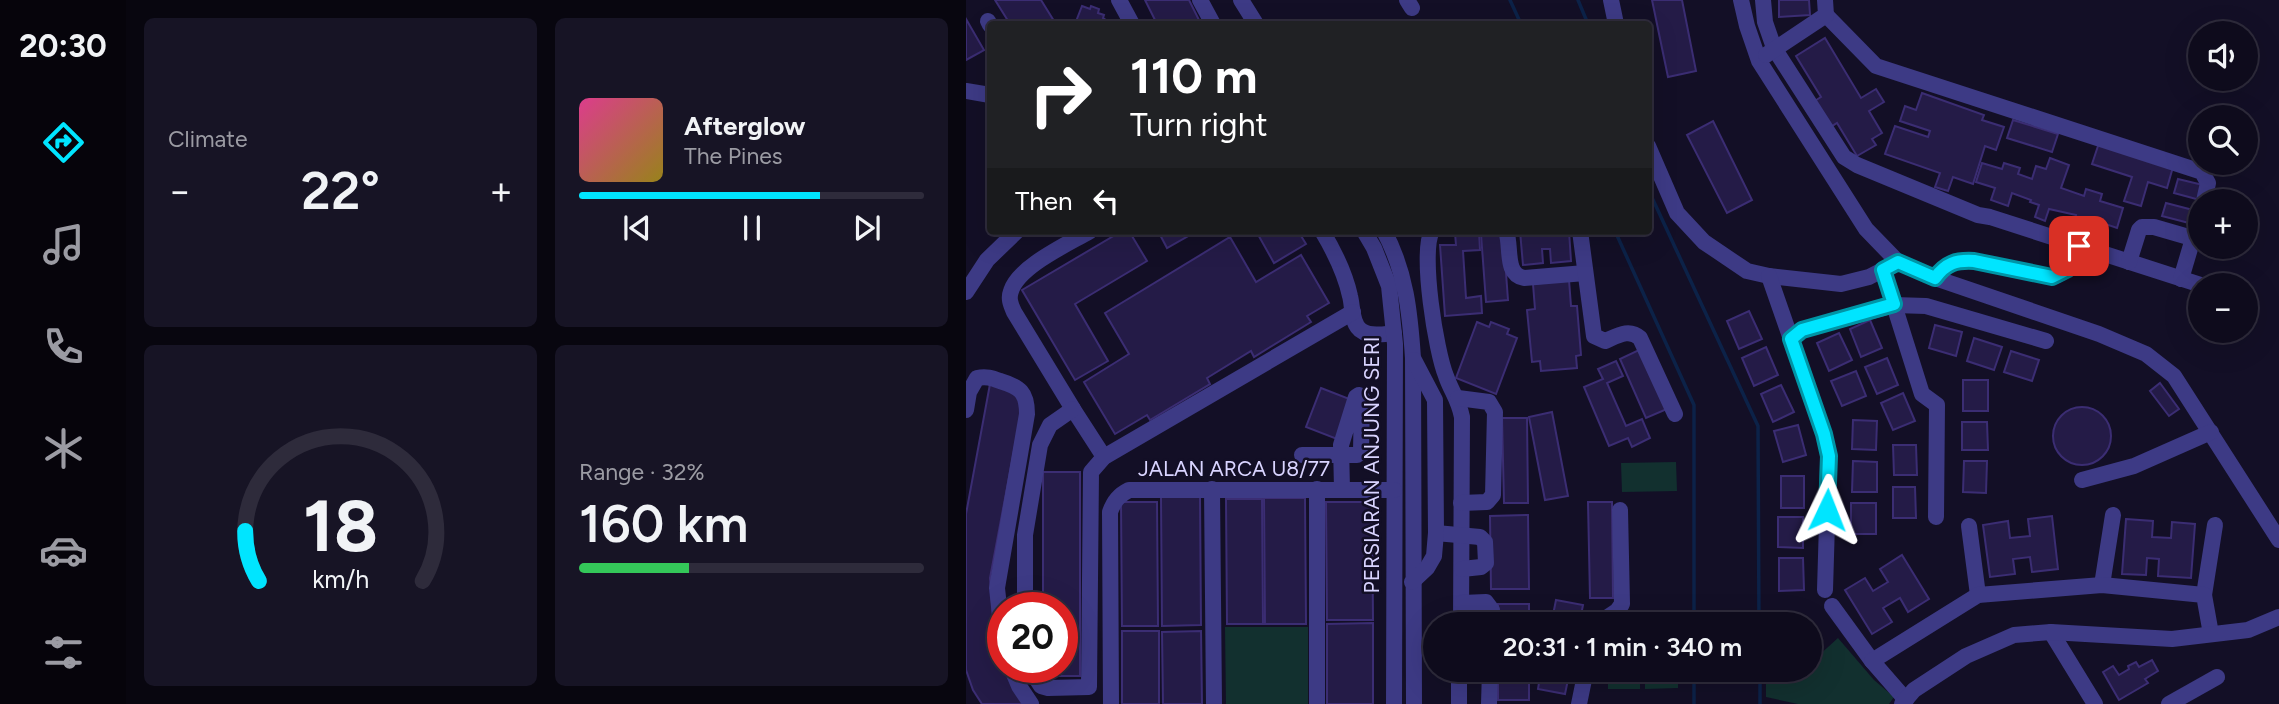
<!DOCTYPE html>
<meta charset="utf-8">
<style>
body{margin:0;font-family:Figtree,sans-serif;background:#171425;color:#f1f3f6;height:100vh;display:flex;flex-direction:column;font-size:26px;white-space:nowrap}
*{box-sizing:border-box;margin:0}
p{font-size:23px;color:#9b9ba3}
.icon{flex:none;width:38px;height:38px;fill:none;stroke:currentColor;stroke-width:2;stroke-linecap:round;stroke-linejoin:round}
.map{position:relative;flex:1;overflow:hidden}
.side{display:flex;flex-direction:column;gap:18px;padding:18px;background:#08060f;width:840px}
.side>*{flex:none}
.banner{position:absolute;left:21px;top:21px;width:665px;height:214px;border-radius:7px;box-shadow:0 7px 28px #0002,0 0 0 2px #2e2b3b;background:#202124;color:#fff;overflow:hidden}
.controls{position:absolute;left:1222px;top:21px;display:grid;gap:14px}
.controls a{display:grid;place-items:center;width:70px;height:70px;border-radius:50%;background:#0e0b1c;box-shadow:0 7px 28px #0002,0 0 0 2px #2e2b3b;font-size:35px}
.speed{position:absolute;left:21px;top:592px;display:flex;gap:14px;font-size:35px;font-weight:700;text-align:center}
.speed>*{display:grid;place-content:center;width:91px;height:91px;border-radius:50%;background:#0e0b1c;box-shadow:0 7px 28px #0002,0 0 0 2px #2e2b3b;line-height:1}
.speed .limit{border:10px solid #d22;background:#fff;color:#111}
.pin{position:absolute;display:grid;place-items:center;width:60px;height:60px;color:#fff;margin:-30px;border-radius:14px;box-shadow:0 4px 10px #0006}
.me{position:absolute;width:77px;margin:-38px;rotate:2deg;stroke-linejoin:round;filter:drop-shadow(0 0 5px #0008)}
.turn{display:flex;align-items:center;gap:24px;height:147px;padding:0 28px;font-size:32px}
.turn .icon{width:91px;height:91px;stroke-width:2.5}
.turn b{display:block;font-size:49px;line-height:60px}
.then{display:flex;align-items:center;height:66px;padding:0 28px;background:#0003;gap:14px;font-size:26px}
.big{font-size:52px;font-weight:600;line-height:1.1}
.side .widget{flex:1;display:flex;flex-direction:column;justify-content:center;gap:10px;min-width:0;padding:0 24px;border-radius:10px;background:#171425}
.side .dial{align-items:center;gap:0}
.dial svg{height:182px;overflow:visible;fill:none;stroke:#2e2b3b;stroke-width:7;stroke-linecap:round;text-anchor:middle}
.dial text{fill:#f1f3f6;stroke:none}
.song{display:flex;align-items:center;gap:21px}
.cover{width:84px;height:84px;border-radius:10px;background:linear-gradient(135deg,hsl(330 70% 55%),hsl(50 70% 35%))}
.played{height:7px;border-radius:4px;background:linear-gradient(90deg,#00e5ff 70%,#2e2b3b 70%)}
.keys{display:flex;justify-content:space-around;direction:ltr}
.heat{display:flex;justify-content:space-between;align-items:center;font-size:38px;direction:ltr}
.charge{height:10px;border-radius:5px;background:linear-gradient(90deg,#34c759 32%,#2e2b3b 0)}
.side .tiles{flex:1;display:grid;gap:18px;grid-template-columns:repeat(2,1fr)}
.trip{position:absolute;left:457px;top:612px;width:399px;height:70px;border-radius:35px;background:#0e0b1c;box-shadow:0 7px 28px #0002,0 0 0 2px #2e2b3b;font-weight:600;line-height:70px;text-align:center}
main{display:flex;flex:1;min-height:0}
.tabs{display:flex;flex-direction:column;width:126px;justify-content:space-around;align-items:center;background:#06040b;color:#9b9ba3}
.tabs .icon{width:49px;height:49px}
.tabs .current{color:#00e5ff}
.tabs b{font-size:32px;color:#f1f3f6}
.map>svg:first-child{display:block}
</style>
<main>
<nav class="tabs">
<b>20:30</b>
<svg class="icon current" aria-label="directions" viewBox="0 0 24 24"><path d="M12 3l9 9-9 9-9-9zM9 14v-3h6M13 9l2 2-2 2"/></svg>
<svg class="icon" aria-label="music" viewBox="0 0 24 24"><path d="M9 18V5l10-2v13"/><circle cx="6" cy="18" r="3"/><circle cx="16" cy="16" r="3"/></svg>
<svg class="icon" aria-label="phone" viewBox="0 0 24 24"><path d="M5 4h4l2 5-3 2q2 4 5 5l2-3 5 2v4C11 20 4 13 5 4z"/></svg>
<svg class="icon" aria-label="climate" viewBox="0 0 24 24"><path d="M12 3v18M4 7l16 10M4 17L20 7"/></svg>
<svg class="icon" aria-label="car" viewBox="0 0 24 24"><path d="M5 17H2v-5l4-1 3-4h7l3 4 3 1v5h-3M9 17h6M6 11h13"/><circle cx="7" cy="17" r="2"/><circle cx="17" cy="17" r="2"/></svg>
<svg class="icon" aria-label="filters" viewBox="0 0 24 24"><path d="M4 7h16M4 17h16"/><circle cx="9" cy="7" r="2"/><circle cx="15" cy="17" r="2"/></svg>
</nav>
<section class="side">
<div class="tiles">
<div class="widget"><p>Climate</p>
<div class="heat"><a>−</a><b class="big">22°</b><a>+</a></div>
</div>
<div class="widget">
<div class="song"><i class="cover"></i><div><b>Afterglow</b><p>The Pines</p></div></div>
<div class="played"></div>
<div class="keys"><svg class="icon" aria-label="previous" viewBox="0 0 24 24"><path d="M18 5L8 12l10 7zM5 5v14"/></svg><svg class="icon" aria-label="pause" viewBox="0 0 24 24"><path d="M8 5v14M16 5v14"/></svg><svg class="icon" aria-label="next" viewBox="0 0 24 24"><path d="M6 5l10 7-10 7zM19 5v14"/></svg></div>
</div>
<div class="widget dial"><svg viewBox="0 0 100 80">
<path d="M14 69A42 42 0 1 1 86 69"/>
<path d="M14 69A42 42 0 0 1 8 47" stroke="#00e5ff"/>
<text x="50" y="56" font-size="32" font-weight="700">18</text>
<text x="50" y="72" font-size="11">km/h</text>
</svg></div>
<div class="widget"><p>Range · 32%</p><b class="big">160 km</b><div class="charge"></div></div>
</div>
</section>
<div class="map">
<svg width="1313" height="704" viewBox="0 0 1313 704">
<rect width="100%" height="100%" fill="#130f26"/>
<g fill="#12302f">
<polygon points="710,462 711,491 656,492 655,463"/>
<polygon points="259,627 342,627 342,704 260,704"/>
<polygon points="872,638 908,680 928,697 923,704 832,704 800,697 800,670 844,670 844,658 851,657"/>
<rect x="642" y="670" width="32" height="19"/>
<polygon points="679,670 712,670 712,688 679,689"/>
</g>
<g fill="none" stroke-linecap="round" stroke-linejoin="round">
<g stroke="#0c2248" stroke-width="3.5">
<polyline points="544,0 555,24"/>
<polyline points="612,0 622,24"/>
<polyline points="682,189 792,426 793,625"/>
<polyline points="649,231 728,405 728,625"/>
<polyline points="728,670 728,704"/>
<polyline points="794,670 794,704"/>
</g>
</g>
<g fill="#241b47" stroke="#3b2d73" stroke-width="2">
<polygon points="29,0 75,0 88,21 83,24 44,24"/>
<polygon points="179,0 223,0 235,24 191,24"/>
<polygon points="686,0 716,0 730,71 702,77"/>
<polygon points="813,0 843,0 844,15 813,17"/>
<polygon points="116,6 124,9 125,6 133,9 132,13 138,15 137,18 140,20 138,24 109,24"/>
<polygon points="0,19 18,50 0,60"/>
<polygon points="859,38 895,98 910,89 918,102 903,111 916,133 906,139 910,145 891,156 871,123 863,128 847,102 855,97 830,56"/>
<polygon points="956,93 1018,115 1016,120 1038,127 1030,150 1019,146 1007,184 987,177 982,191 969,187 974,173 919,154 929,126 962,137 964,131 934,121 939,106 950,110"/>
<polygon points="1047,120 1092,134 1086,152 1041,138"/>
<polygon points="747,121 786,200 761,213 721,135"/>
<polygon points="1133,143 1207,167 1201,188 1182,182 1175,206 1158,201 1166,177 1126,164"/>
<polygon points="1084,158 1103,165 1095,188 1118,196 1120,189 1136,194 1134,201 1157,208 1151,228 1128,220 1126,229 1108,223 1110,215 1083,209 1079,221 1069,217 1073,205 1064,202 1065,200 1046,193 1042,206 1025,200 1029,188 1010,182 1016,163 1036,169 1038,163 1054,168 1052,174 1066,179 1070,166 1080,169"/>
<polygon points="1212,179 1237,185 1234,200 1208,193"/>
<polygon points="1200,203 1227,210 1223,223 1196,216"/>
<polygon points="156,231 163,231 181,261 109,304 142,361 109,380 56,290"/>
<polygon points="192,231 231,231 201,248"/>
<polygon points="290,231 332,231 340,244 308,263"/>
<polygon points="554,231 603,231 605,261 585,263 584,249 576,249 577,263 557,265"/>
<polygon points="513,232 514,250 497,251 500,298 515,296 516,313 479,316 474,245 490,245 489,233"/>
<polygon points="537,232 542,300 520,302 515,234"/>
<polygon points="264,237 290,282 335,255 363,303 341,316 345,322 288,357 285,351 241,378 244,384 184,420 181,415 149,434 118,382 163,354 139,313"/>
<polygon points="603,280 605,306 611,306 615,355 610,356 611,368 575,371 574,361 566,362 561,310 569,309 567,284"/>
<polygon points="783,311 796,339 773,349 761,321"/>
<polygon points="904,320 916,348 895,357 884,329"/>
<polygon points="511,322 523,327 525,322 543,329 541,334 551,338 530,394 490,378"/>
<polygon points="969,325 996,332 990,356 963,348"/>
<polygon points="873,333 886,360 863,371 851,343"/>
<polygon points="1008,338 1036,347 1028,370 1001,361"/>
<polygon points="800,347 812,375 788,386 776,358"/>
<polygon points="675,349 701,409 680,418 654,359"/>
<polygon points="1045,351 1073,360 1066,381 1038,372"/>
<polygon points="921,358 932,385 911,394 899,367"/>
<polygon points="650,361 657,376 641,383 660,426 676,419 684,438 666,447 662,438 643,446 618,387 637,379 632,369"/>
<polygon points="890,371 900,396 876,406 865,381"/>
<rect x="997" y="380" width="25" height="31"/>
<polygon points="1194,383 1213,409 1203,416 1184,391"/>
<polygon points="24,384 47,388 57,403 24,578 30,654 58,704 16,704 7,690 0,670 0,514"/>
<polygon points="815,385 828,412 807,422 795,394"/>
<polygon points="355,388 386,400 371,439 340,427"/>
<polygon points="937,393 949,421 927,430 915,403"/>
<circle cx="1116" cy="436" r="29"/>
<polygon points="586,412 602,496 579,500 563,417"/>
<polygon points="536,418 561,418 562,503 538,503"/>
<polygon points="887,420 911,421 910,450 886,449"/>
<polygon points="996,422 1021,422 1022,450 996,450"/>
<polygon points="832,425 840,455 817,462 808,431"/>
<polygon points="927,445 950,445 951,475 928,475"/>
<polygon points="887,461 911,462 911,492 886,492"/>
<polygon points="998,461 1021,461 1020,493 997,492"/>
<polygon points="77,472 114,472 114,676 77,676 77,667 96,667 96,607 77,607"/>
<rect x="815" y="476" width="23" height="32"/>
<polygon points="927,487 949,487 950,518 927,518"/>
<polygon points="195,497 234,497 235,625 196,626"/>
<polygon points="298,498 339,498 340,624 299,624"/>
<polygon points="260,499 296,499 297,624 261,624"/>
<polygon points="155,502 191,502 192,626 156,626"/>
<polygon points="360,502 406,502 407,620 361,620"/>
<polygon points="622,502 646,502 647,598 624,598"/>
<rect x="885" y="503" width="25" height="31"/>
<polygon points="562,515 563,589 525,589 524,516"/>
<polygon points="1086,516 1092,569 1066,572 1064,557 1047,559 1049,574 1024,577 1017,525 1042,521 1044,538 1064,536 1062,519"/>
<polygon points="812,517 837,517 837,548 812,547"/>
<polygon points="1160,519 1187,521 1186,537 1205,538 1206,522 1229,524 1225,578 1192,576 1193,559 1181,558 1180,575 1156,574"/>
<polygon points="936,555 963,599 942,612 934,598 917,608 926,622 906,634 879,590 899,578 907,591 922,582 914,569"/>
<polygon points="813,558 837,558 838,590 813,591"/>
<polygon points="590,600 617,605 613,625 585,625"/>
<rect x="532" y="604" width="31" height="21"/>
<polygon points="407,623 407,704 361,704 361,624"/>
<rect x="156" y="631" width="37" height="73"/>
<polygon points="235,631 236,704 197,704 196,632"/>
<polygon points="1186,660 1192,671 1179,679 1182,683 1153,700 1137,672 1147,666 1153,675 1163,669 1162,666 1170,662 1173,667"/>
<rect x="532" y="670" width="31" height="30"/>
<polygon points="575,670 604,670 599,694 572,689"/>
</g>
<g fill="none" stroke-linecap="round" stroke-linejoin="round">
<g stroke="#3d3a85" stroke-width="16">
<polyline points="153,0 166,24"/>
<polyline points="234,0 247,24"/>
<polyline points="275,0 290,24"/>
<polyline points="441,0 446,8"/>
<polyline points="645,0 650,24"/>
<polyline points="775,0 781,26 793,61 900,229 932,262 969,278 1133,334 1180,354 1208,376 1313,540"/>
<polyline points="797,0 799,22 808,48 878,157 891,165 1012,215 1024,217 1235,285"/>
<polyline points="860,15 910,66 1236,172 1242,183 1238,201"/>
<polyline points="22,21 24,25"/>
<polyline points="800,55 860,15 859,0"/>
<polyline points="0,91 24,95"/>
<polyline points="682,146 711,213 738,242 781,271 803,276 875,284 903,277 932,262"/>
<path d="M124,231C102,244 53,266 45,291C42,299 45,305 48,312L107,409L138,457"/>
<path d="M356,231C368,251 379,273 384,296C387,307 385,325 396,331C404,337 418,334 428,333"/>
<polyline points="398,231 408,248 423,286 429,344 428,704"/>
<path d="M418,231C440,272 444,313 447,358L448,704"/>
<path d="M466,231C454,252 470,352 480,376C486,393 492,398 496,417L495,625"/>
<path d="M540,231C546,247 538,274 558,278L619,273"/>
<path d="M614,231L628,336L639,341C651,336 663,328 674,338L709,414"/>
<polyline points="1163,262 1173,230 1176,227 1188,227 1226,238"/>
<polyline points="917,270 956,394 971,405 970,517"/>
<polyline points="803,276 858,434 863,456 859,590"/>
<path d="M969,278C980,263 990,260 1008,261L1086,277C1104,273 1106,261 1113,246"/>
<polyline points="1215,279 1234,215"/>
<polyline points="0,292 21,260 51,231"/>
<polyline points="825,339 836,330 928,305 960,306 1080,341"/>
<polyline points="492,398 523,402 529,412 527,495 521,502 495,503"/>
<path d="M0,410L3,392L11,378C20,376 26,378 34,381C54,387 61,392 61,414L31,588L37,644"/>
<polyline points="336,455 391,455 395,451 396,398 393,395 390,397 375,445 376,489"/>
<polyline points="1116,480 1168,466 1245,432"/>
<polyline points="246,489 248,704"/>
<polyline points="351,489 351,704"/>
<polyline points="1003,526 1012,595"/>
<polyline points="470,533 514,537 519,542 520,563 515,567 496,569"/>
<polyline points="446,582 461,568 468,556 470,533 469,400 448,360"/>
<polyline points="1136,585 1147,515"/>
<polyline points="1238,595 1249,525"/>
<polyline points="496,603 520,602 526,610 526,625"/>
<polyline points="866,606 906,661"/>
<polyline points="59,607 59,535 74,445 84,425 107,409"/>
<polyline points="630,625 651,611 656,604 654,510"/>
<polyline points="1085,632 1129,704"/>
<polyline points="45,667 53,686 65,704"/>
<polyline points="63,667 75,686 82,688 123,687 125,472 138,457 387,312"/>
<polyline points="493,670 493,704"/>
<polyline points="940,700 906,661 1012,595 1136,585 1238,595 1245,634"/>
<path d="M145,704L144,512C148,501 153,495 163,490H428"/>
<polyline points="523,704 524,670"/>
<polyline points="613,704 620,670"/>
<polyline points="936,704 948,690 1000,656 1048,635 1085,632 1206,639 1282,630 1313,617"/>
<polyline points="1203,704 1251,677"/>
</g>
</g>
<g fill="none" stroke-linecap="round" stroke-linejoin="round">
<g stroke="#0095a6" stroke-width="18">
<path id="route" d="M861,510L863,456L858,434L825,339L836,330L928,304L917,270L932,262L969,278C980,263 990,260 1008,261L1086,277L1102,269L1113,246"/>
</g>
<use href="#route" stroke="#00e5ff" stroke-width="12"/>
</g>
<g text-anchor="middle" stroke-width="5" stroke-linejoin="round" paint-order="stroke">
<g font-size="21" fill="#d9d4ff" stroke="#130f26">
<text transform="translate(406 465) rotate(-90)" y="7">PERSIARAN ANJUNG SERI</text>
<text x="268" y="476">JALAN ARCA U8/77</text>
</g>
</g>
</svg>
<div class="controls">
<a><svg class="icon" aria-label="sound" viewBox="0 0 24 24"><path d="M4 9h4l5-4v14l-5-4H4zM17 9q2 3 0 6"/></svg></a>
<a><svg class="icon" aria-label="search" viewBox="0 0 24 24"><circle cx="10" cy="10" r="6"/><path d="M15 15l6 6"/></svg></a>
<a>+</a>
<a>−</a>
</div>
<div class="speed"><div class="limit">20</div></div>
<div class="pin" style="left:1113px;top:246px;background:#d93025"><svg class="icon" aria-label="arrive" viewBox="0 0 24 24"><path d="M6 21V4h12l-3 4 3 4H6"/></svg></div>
<svg class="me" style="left:861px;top:510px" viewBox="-20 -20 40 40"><path d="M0-17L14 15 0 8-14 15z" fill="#00e5ff" stroke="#fff" stroke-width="4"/></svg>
<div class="trip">20:31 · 1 min · 340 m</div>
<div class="banner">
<div class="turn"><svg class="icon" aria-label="right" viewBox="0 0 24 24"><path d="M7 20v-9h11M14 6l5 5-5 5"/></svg><div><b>110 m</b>Turn right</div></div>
<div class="then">Then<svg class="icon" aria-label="left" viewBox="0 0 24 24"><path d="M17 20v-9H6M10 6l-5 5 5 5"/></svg></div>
</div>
</div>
</main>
